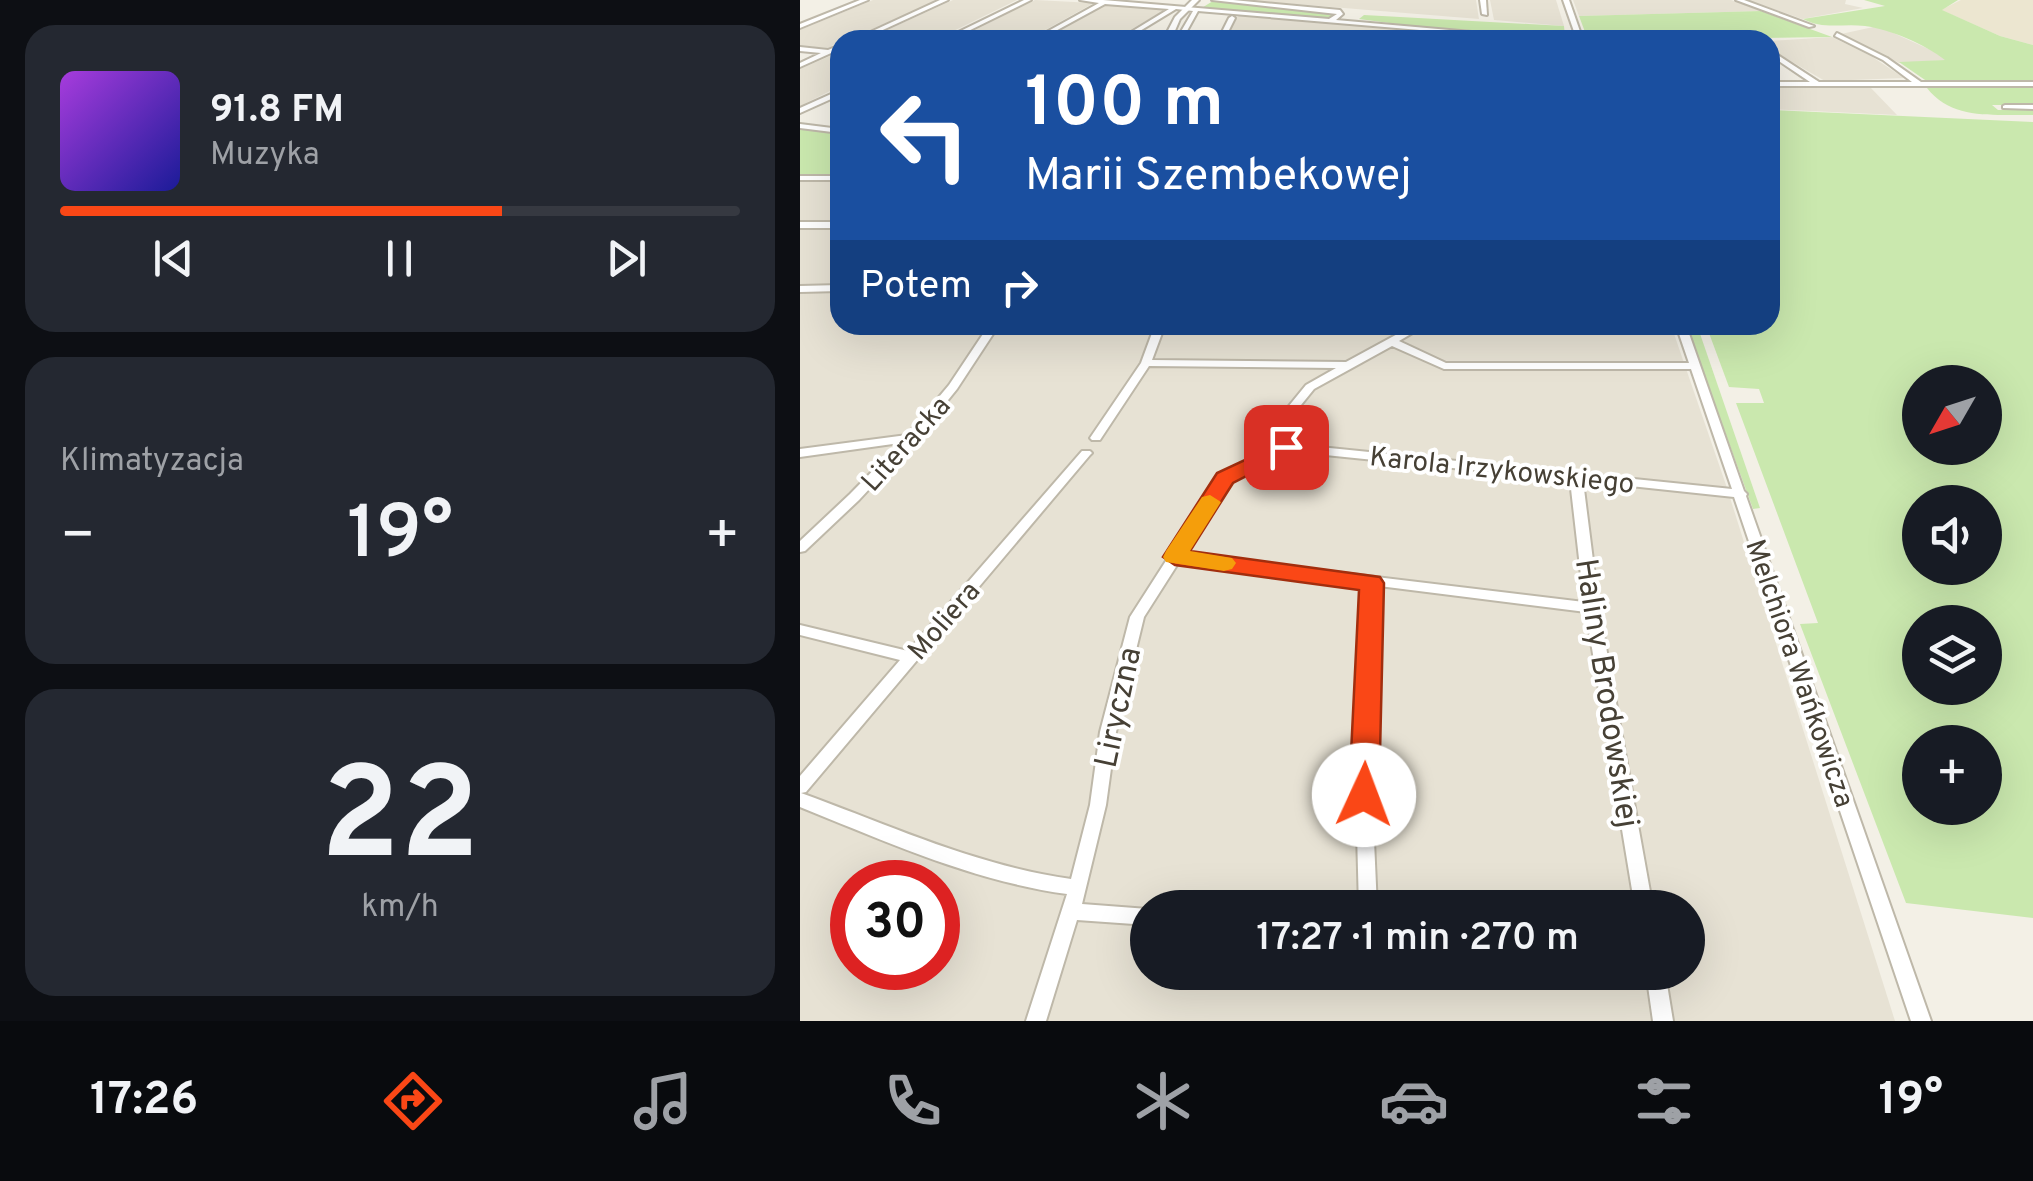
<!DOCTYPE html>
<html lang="pl">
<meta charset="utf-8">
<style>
body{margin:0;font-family:Overpass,sans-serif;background:#242831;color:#f1f3f6;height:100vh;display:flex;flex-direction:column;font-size:38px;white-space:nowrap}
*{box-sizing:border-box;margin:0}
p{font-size:32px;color:#9ea1a6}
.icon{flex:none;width:55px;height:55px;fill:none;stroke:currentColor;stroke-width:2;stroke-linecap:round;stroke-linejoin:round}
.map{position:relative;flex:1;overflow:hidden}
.drawer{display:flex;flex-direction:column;gap:25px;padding:25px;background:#0d0f14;width:800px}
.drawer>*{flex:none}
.hud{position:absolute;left:30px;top:30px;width:950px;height:305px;border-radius:30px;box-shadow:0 10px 40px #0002;background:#1a4fa0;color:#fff;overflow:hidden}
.needle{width:65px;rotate:231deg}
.tools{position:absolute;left:1102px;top:365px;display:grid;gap:20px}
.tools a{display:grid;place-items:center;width:100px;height:100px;border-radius:50%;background:#171b24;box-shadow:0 10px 40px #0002;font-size:50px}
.speed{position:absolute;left:30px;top:860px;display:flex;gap:20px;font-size:50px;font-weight:700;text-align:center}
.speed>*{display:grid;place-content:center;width:130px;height:130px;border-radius:50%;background:#171b24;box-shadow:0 10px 40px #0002;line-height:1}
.speed .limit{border:15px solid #d22;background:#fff;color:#111}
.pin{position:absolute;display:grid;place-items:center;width:85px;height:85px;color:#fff;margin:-42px;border-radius:20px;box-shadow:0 5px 15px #0006}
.me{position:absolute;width:110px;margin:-55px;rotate:2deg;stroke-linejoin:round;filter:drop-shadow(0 0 8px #0008)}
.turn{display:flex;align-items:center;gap:35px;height:210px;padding:0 30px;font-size:45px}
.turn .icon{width:130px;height:130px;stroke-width:2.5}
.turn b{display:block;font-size:70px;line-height:85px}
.then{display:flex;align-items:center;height:95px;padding:0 30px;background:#0003;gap:20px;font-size:38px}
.big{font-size:75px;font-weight:600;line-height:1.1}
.drawer .tile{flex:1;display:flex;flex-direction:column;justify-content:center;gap:15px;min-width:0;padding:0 35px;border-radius:30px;background:#242831}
.drawer .dial{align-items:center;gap:0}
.dial b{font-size:130px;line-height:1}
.song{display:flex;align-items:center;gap:30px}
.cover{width:120px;height:120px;border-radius:15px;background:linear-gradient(135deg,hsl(280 70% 55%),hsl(240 70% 35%))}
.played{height:10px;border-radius:5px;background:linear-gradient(90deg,#fa4716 65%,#363941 65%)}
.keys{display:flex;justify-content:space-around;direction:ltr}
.heat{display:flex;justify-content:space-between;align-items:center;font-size:55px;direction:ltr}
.trip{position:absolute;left:330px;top:890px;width:575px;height:100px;border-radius:50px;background:#171b24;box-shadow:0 10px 40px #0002;font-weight:600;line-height:100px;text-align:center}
.tabs{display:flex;height:160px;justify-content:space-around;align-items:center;background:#090b0e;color:#9ea1a6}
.tabs .icon{width:70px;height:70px}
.tabs .selected{color:#fa4716}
.tabs b{font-size:45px;color:#f1f3f6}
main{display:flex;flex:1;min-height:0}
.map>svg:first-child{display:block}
</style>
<main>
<section class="drawer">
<div class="tile">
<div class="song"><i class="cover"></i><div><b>91.8 FM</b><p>Muzyka</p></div></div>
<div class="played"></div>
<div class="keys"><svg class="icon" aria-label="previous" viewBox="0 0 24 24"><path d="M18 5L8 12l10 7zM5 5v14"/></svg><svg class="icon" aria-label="pause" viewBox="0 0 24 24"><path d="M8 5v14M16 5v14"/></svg><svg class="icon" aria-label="next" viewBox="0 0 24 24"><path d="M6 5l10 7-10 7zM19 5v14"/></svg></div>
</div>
<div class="tile"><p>Klimatyzacja</p>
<div class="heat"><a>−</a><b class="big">19°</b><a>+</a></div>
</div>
<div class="tile dial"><b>22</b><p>km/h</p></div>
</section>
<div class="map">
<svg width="1233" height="1021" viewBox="0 0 1233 1021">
<rect width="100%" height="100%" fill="#f3f0e6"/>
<g fill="#e7e2d4" fill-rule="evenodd">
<polygon points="73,0 138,0 48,40 40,40 29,48 0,46 0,30"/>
<polygon points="153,0 217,0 135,40 65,40"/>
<polygon points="235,0 294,3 227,40 155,40"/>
<polygon points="445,0 676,0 679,19"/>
<polygon points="690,0 756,0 764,26 694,20"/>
<polygon points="773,0 931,0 961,11 779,16"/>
<polygon points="948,0 1046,0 1045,4 1063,8 1002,19"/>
<polygon points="307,4 366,9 313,40 243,40"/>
<polygon points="439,16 680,36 680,40 422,40 431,21"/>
<polygon points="1078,26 1133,51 1147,60 1099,63 1041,34"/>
<polygon points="1032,37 1071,56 1104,78 1025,81 970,49 970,41"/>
<polygon points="30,56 40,57 40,86 0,106 0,69"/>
<polygon points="970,87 1070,87 1097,115 970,109"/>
<path d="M0,180H40V325H871L926,485L1095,1021H0ZM52,882H138V968H52ZM348,908H888V972H348Z"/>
</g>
<polygon fill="#ece6d0" points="1161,0 1233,0 1233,45 1200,36 1141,10"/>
<g fill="#cae8ae" fill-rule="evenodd">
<path d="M1064,0H1158L1142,10L1200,36L1233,45V80L1128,82L1099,62L1145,60C1124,44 1092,30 1065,26C1043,23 1023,30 1003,19L1085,6Z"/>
<polygon points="413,1 531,10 536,13 527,20 400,9"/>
<polygon points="961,11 1032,37 788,40 779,16"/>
<polygon points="564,15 764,26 765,36 620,27 559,19"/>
<path d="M1233,86V105H1192L1198,110H1233V115C1194,114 1153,121 1127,88Z"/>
<path d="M970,110L1233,122V918L1106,903L1000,624L1018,623L936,403H964L959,389L929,387L906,325H970ZM1120,382H1185V448H1120ZM1120,502H1185V568H1120ZM1120,622H1185V688H1120ZM1120,742H1185V808H1120Z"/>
<polygon points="0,128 40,133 40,175 0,175"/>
<polygon points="886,325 897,325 960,508 953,509"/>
</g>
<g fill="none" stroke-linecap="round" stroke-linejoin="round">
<g stroke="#beb8a9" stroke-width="4">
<g id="minor">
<polygon points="60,0 68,0 0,28 0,24"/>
<polygon points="140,0 148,0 61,40 53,40"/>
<polygon points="224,0 231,0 150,40 142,40"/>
<polygon points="280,0 303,0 529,19 537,14 412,0 433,0 540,10 543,14 536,20 762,40 738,40 398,11 382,40 376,40 393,11 376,9 325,40 318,40 369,9 305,4 239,40 232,40 299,3"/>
<polygon points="680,0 686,0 687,15 682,14"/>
<polygon points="763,0 769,0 783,40 777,40"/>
<polygon points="936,0 944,0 1014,26 1009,27"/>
<polygon points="432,16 435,18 424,40 418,40 429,18"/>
<polygon points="1037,33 1087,58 1121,82 1233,82 1233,86 970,86 970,82 1010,82 970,55 970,50 1019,82 1112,82 1083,60 1035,36"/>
<polygon points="40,45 40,49 0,67 0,63 21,53 0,51 0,47 28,50"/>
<polygon points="40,90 40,95 0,113 0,108"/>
<polygon points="1205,105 1233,105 1233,109 1203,108 1203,106"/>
<polygon points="0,124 40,129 40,133 0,128"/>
<rect x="0" y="176" width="40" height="4"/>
<rect x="0" y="222" width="40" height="6"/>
<polygon points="40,285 40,291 0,292 0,286"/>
<polygon points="189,325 199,325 157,389 119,436 118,440 114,441 59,500 5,551 0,552 0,541 50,494 100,443 0,457 0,449 107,435 149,385"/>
<path d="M355,325H365L352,360L546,362L614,325H626L599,341L646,363H889L876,325H886L944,491L947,494L946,496L1131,1021H1111L934,497L783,481L799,608L853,908H835L786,612L579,586L572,795L577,908H559L556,795L565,585L379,562L344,617L316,732L306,805L282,904L348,909V925L277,920L246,1021H226L267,894C173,881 87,842 0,807V776L100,660L0,635V625L108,651L282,451H290L292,453L290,455L6,792L1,793C92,826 174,865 271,879L290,805L300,732L330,617L421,475L471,449L459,447L457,445L506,385L536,368L349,366L300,440H292L290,438L341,363ZM592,346L644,369H891L932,489L471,442L514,389ZM486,451L770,480L784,602L384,554L429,480Z"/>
<polygon points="846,972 865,972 873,1021 853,1021"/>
</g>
</g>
<g stroke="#beb8a9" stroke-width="4">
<polygon id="tertiary" points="392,0 399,0 380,19 371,40 363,40 375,17"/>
</g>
<use href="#minor" fill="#fff" fill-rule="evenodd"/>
<use href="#tertiary" fill="#fff" fill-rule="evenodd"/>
</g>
<polygon fill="#fa4716" stroke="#a22e0e" stroke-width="2.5" points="486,441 496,447 493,452 433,483 390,551 580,577 584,583 579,795 575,803 564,807 554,803 549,795 559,590 375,565 363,557 417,473"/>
<polygon fill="#f59e0b" points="410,495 421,502 390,551 432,558 436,563 432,569 424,571 366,562 363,557 366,551 402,497"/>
<g text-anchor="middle" stroke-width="8" stroke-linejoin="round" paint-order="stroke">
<g font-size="28" fill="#464035" stroke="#fff">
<text transform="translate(105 443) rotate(-48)" y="10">Literacka</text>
<text transform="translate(702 469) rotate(6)" y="10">Karola Irzykowskiego</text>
<text transform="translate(143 620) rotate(-49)" y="10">Moliera</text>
<text transform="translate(1001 673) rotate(71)" y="10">Melchiora Wańkowicza</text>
</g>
<g font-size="32" fill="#464035" stroke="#fff">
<text transform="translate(808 693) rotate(81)" y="11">Haliny Brodowskiej</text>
<text transform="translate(317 707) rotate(-78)" y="11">Liryczna</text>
</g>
</g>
</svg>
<div class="tools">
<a><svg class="needle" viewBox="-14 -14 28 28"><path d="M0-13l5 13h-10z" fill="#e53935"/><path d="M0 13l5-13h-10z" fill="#9ea1a6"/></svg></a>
<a><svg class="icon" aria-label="sound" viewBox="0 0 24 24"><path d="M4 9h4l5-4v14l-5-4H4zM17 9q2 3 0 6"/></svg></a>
<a><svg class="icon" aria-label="layers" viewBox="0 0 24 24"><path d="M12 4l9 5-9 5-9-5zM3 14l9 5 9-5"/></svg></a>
<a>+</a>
</div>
<div class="speed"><div class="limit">30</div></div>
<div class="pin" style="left:486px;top:447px;background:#d93025"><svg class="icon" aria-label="arrive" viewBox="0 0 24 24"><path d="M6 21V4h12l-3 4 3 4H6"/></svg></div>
<svg class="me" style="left:564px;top:795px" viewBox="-20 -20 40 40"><circle r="19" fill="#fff"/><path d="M0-13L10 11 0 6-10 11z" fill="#fa4716"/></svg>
<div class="trip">17:27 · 1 min · 270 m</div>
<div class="hud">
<div class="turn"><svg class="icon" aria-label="left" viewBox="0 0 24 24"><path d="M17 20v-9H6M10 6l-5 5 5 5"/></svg><div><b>100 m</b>Marii Szembekowej</div></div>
<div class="then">Potem<svg class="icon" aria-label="right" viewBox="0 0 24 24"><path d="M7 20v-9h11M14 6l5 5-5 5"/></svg></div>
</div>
</div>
</main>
<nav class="tabs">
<b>17:26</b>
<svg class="icon selected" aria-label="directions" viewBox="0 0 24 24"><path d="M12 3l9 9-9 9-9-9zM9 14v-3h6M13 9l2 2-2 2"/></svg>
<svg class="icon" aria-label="music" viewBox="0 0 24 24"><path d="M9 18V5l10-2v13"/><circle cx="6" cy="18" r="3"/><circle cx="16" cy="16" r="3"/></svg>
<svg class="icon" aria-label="phone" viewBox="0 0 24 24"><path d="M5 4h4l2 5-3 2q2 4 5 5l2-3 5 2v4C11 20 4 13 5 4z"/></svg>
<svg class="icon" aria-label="climate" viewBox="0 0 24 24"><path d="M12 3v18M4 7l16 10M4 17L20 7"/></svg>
<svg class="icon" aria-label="car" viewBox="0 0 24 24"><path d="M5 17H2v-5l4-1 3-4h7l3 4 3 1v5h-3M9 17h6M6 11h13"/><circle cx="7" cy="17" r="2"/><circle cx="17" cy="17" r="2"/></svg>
<svg class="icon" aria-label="filters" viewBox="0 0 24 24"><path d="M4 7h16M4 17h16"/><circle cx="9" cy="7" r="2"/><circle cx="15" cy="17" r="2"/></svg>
<b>19°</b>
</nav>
